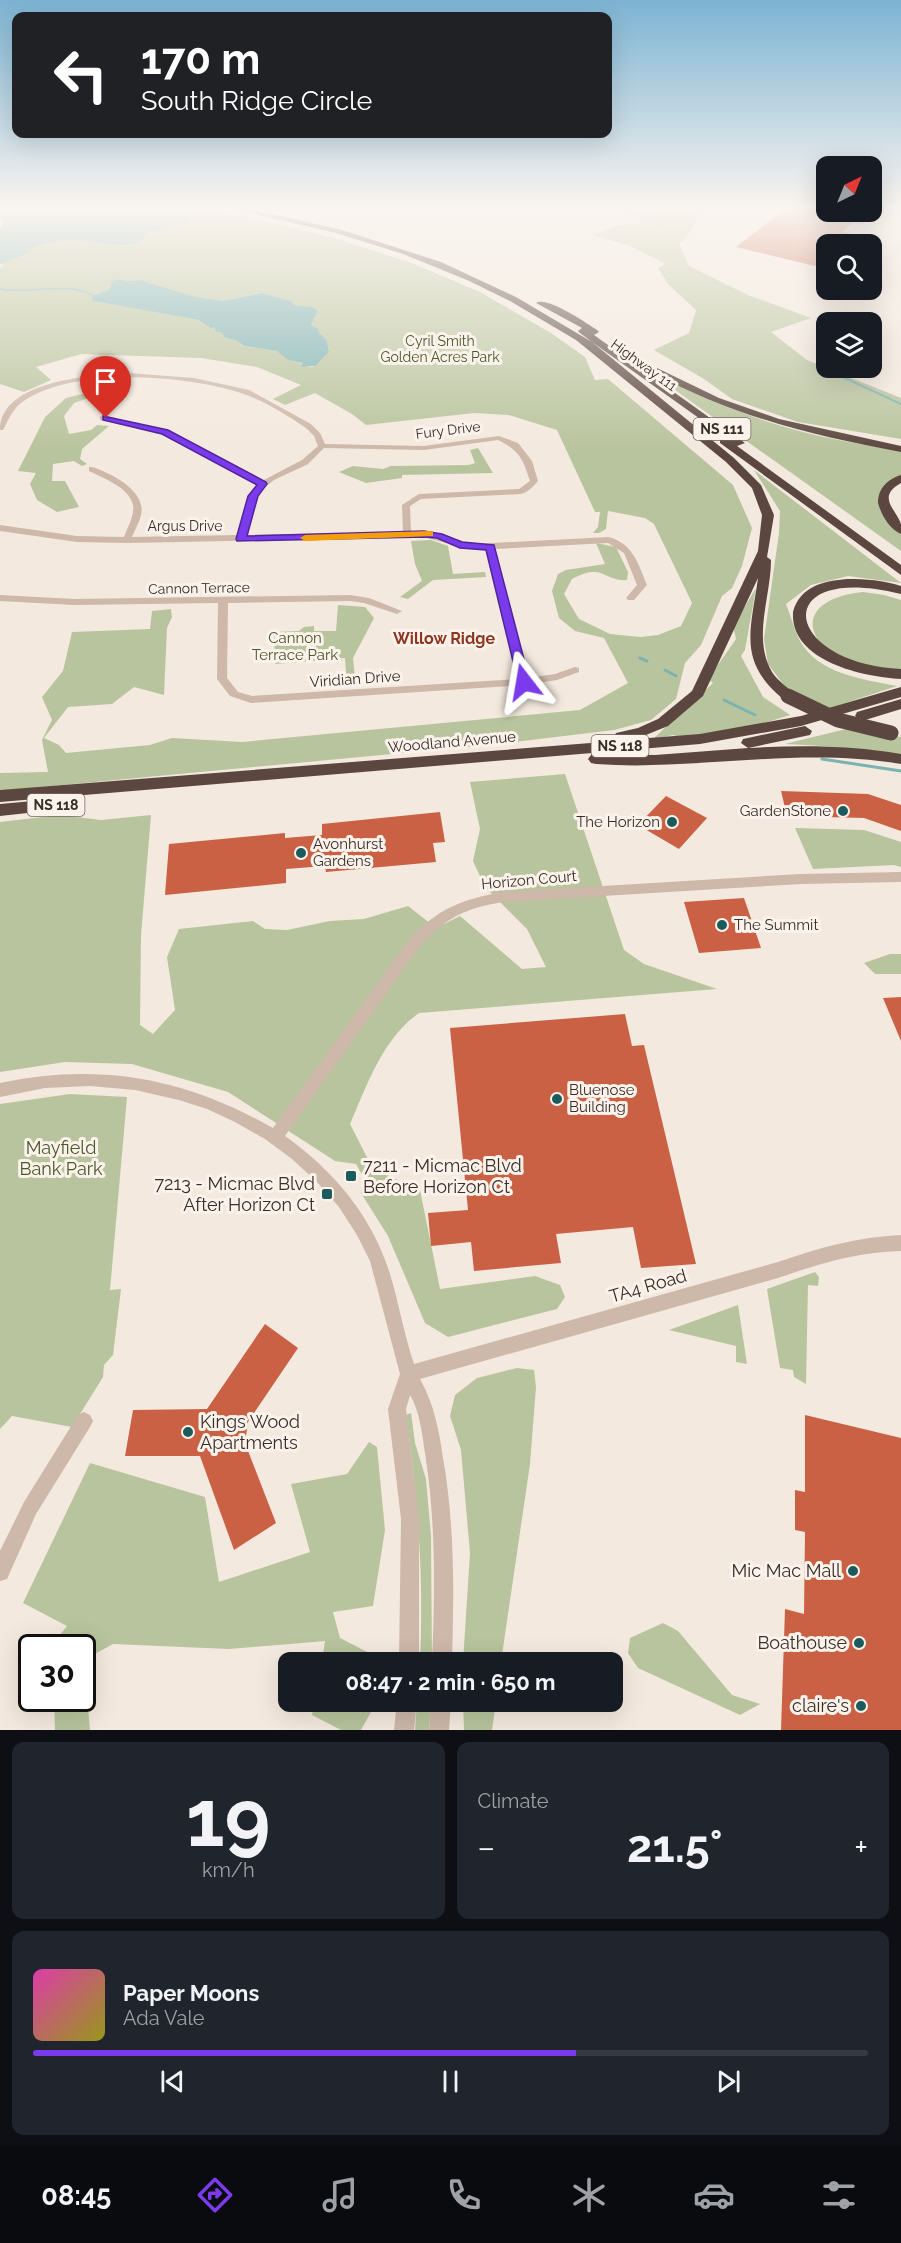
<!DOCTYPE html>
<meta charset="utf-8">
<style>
body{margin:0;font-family:Raleway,sans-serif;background:#20242c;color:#f1f3f6;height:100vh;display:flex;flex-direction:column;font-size:22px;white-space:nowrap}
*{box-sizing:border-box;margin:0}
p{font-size:20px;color:#9ea1a6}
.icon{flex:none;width:33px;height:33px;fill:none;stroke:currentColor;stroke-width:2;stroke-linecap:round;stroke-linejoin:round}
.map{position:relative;height:1730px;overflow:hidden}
.side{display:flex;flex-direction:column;gap:12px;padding:12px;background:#0d0f14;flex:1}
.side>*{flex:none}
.banner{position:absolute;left:12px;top:12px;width:600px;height:126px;border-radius:12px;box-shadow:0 6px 24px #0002;background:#202124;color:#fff;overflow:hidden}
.needle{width:39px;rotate:43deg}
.fabs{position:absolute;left:816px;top:156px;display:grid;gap:12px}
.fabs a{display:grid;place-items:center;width:66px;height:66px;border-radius:12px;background:#171b24;box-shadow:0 6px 24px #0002;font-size:30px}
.speed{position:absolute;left:18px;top:1634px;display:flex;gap:12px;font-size:30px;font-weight:700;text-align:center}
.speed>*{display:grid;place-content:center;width:78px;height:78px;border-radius:50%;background:#171b24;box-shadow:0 6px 24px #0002;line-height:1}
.speed .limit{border:3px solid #111;border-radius:9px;background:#fff;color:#111}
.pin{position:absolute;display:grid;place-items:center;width:51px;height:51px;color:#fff;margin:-62px -26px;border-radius:50% 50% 50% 0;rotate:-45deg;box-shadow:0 0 6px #0007}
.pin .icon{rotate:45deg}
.me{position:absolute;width:66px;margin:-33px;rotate:346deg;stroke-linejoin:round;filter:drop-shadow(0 0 4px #0008)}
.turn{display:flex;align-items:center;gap:21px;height:126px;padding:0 30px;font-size:27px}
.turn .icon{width:78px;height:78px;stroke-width:2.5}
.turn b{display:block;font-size:42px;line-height:51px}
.big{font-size:45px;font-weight:700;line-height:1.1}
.side .widget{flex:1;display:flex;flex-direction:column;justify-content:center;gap:9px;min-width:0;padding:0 21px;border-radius:12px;background:#20242c}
.side .dial{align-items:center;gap:0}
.dial b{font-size:78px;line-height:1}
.song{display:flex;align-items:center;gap:18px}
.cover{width:72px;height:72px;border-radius:9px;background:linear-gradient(135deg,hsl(320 70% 55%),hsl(60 70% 35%))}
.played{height:6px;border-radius:3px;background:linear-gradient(90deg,#7c3aed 65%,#363941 65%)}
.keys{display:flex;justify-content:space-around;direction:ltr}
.heat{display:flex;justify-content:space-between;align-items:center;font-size:33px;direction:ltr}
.side .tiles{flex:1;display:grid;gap:12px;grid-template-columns:1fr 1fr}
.widget:last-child{grid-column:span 2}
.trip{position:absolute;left:278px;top:1652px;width:345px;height:60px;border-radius:12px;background:#171b24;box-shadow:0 6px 24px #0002;font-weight:700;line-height:60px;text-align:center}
.tab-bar{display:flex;height:96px;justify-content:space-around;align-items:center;background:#090b0e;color:#9ea1a6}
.tab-bar .icon{width:42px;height:42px}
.tab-bar .active{color:#7c3aed}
.tab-bar b{font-size:27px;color:#f1f3f6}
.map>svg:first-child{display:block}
</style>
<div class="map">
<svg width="901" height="1730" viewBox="0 0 901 1730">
<rect width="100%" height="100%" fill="#f4e9de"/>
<g fill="#b8c49d" fill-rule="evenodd">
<path d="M147,209H197L248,218L331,237L409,262L480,292L551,333L585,357L595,380L608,379L733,485L752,528L742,566L732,588L722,596L701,645L685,663L676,699L651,720L614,730L498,744L0,791V773L48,772L42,740L52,720L42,697L63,671L72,632L150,629L152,611L171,609L172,617L167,628L164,695L134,687L112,704L68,707L44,738L59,745L66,753L150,745L172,738L242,742L580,710L628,683L604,638L575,631L559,618L552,591L558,574L566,570L605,564L596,543L616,547L628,572L627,580C603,582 604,562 572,579L564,594L579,619L610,634L641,637L658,635L681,626L692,603L654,524L645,518L608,511L606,529L599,533H593L598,527L600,512H595L557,430L509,415L474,413L366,425L352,414L315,393L285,405L273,399L301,385L257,367L201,358L81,354L36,367L51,380L24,392L0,384V268L4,265L0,264L30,253L35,246C47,244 60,240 72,240C92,240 138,255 146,234L193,221L190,219V216L182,211ZM116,279L127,281L140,280L193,296L222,301L259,293L291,301L295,305L310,307L318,311L311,325L319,329L318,331L327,341L329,352L313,367L300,366L303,363L292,361L277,351L243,346L237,341L224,337L222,333L216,332L214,327L199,320L94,301L92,296L110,289L111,282Z"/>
<path d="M603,209H706C692,220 693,235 679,244L689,266L748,295L811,318L771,332L807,360L901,398V439L798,422L732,399L704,379L654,350L689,333L696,310L668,284L658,268L666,264L627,245L593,235L620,225L642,223L639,218Z"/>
<path d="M637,363C682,386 727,409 775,424C816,437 859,444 901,451V476L881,498L901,533V551Z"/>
<polygon points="94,391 94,396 74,403 64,416 69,434 91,430 97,425 109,426 82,449 80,459 87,464 82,466 74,461 53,464 52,481 65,481 79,507 57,512 37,500 30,484 36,473 18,471 45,417 66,398"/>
<polygon points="478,448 493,473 402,475 402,478 366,483 339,472 353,466 383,469 391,466 469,465 475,463 470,450"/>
<path d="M754,470L901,583L848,576L811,585L786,604C791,616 794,629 799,639C817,674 862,679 897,686L824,710L803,701L783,684L768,664L764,639L779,533L780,511Z"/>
<polygon points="431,540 448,546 453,574 485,572 486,577 433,580 408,599 400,597 422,581 415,564 411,541"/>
<polygon points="756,588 745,650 741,656 763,697 790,715 755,726 690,740 673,735 653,739 713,683 708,679 736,639 733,626"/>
<path d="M863,592L884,595L901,600V674C887,672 868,671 854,666C799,642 796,599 863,592Z"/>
<polygon points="338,605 365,607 374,618 353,658 356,686 347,687 345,658 275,664 274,632 299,631 304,627 314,626 314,631 336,631"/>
<path d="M846,729L901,737V757C862,748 824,746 785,744Z"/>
<path d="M565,774L624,950L644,964L717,989L419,1013C383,1038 367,1085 350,1124L373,1169L420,1190L440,1289L535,1276L560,1285L565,1297L557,1309L448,1337L425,1323L388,1236L361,1193L364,1178L356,1164L335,1161L228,1092L132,1064L65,1062L0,1072V822L60,815L101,820L151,815L141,935L140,1025L153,1034L175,1010L167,957L179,929L253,921L265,929L287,930L330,921L364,919L408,906L436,928L460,916L522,969L546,967L527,929L485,887L473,861L480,829L470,782Z"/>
<polygon points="795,828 864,830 901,842 901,867 894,865 813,869"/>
<polygon points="890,954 901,954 901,974 875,974 864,963"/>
<polygon points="70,1094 127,1097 110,1290 121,1289 113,1355 104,1365 103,1377 72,1427 12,1416 0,1429 0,1104"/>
<polygon points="815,1272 819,1277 818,1286 808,1285 806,1384 794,1377 793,1370 780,1368 767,1289"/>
<polygon points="738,1305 747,1364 736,1362 736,1346 669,1330"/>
<polygon points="517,1368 534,1370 536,1387 530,1464 501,1662 463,1662 470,1553 461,1450 450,1416 455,1395 477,1378"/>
<path d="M411,1413L415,1443L426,1479L431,1536L432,1662H420C424,1579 418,1497 406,1415Z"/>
<polygon points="369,1442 377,1447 385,1530 373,1606 333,1612 340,1638 379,1658 379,1662 322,1662 325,1641 229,1649 113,1644 84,1660 90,1730 55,1730 54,1698 82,1698 82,1647 55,1647 56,1640 67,1626 23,1603 90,1463 205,1497 219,1582 310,1552 291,1484 347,1474"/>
<polygon points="663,1623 678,1631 732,1695 760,1704 740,1715 638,1668 628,1653 630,1638"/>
<polygon points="315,1701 377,1701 361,1730 341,1730 312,1715"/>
<polygon points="417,1701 431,1701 429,1730 415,1730"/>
<polygon points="463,1701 496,1701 492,1730 464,1730"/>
</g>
<g fill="#7bb2b2">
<path d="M0,209H186L183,212L190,216V219L193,221L146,234C138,255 92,240 72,240C60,240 46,244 35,246L30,253L0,264V229L4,221L0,218Z"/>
<polygon points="116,279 128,281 140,280 193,296 222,301 261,293 291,301 295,305 312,307 318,311 311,325 319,329 318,331 327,341 329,352 315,366 300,367 303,363 288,360 277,351 244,346 237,341 224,337 222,333 216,332 214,327 211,328 199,320 93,301 92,296 110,289 111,282"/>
</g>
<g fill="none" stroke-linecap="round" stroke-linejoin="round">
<g stroke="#7bb2b2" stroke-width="1.5">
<polyline points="646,209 654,214 659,226"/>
<path d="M0,289C27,295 69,280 93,296"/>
<polyline points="826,350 818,355 817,360 827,370 848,380"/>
</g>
<polyline stroke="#7bb2b2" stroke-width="2" points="845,378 901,404"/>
<g stroke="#7bb2b2" stroke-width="3">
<polyline points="640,658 647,661"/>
<polyline points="665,670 676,676"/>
<polyline points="724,700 755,715"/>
<polyline points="822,759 901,771"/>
</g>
</g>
<g fill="#cb6144">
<polygon points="785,209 814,209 858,218 842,232 852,234 840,244 826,244 826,256 815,266 736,247"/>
<polygon points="781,791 868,794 901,805 901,831 864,818 787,816"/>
<polygon points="666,796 707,818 679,849 638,825"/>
<polygon points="440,812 445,842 433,843 436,862 326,872 325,866 286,869 286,883 165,895 169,844 285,833 285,838 322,835 322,824"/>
<polygon points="744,898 761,948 699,953 684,902"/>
<polygon points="901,997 901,1041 883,998"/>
<polygon points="625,1014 632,1046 644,1045 696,1264 641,1268 633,1227 556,1234 561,1263 474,1271 471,1242 431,1246 428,1213 468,1210 450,1028"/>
<polygon points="265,1324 298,1348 248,1422 245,1443 276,1523 234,1550 200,1456 125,1456 133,1410 207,1409"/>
<polygon points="805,1415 901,1438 901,1730 781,1730 785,1609 804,1614 805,1532 795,1530 795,1490 805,1492"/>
</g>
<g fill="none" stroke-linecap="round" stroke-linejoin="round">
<g fill="#cdb8a9" fill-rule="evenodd">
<polygon points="553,209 572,209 573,210 570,212"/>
<path d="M129,373L194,378L249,390L311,424L320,433L325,444L424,446L499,436L518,443L532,461L538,481C533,487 528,492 521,494L421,499L410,506L411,532H431L473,544L609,537C633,544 638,563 647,585L634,600H628L626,598L637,585L624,553L608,543L495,549L528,678L555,674L575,667L579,668V672L557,680L524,685L251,703L230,696L217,679L218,603L74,605L0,601V595L74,599L350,595L369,598L402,611L397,614L364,603L350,601L228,603L227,678L238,692L252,696L518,679L486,549H467L424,537L127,543L77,542L0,531V525L77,536L124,537C127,528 135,516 133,505C130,488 103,478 89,471V467H92C108,472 137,486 141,505C144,515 136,527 132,537L238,535L252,490L257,485L162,434L100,420V416L168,430L262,481L302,460L318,446L314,436L306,428C287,415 263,400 241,393C184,375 71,366 21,403C12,410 8,421 3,430H0C0,380 94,375 129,373ZM498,440C519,450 523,459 530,481L519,489L419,494L402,505L403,532L247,535L260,491L274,480L308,464L324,448L424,450Z"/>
<path d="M901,872V882L801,884L503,902C465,908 446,918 420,946L285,1136C334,1171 372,1216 390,1274C399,1304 404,1334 414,1364L778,1262C818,1248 858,1237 901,1235V1251C858,1252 818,1264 778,1278L420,1379C434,1404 439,1430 443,1458C455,1526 454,1594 452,1662H432C435,1592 436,1523 425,1453C422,1434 420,1412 410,1395L406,1409L419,1519V1662H399L401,1519L388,1409L400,1374L370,1261L357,1235L339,1207L317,1182L292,1159L265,1139L235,1122L207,1109L179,1100L135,1090L90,1086L45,1088L0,1097V1083C100,1062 185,1078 273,1128L410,938C439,908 463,899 503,892L801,874Z"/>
<polygon points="84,1412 90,1415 93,1421 90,1427 36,1514 7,1579 0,1581 0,1551 24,1502 78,1415"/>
<polygon points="397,1701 417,1701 414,1730 394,1730"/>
<polygon points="431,1701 451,1701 449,1730 429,1730"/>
</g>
<g fill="#5b4740" fill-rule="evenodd">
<path d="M233,209H250L342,230L441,262L516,297L592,342L580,333L578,331L582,328L536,303C547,296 586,323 597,330L599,332L594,335L745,443L737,446L901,565V575L720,443V439L727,438L592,342L734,458L761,485L774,515L767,557L771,560C771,597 752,638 772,672C778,682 789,687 795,696L793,699H783C737,661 751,630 758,578L703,696L668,726L636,739L700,734L801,716L901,687V697L801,726L700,744L0,802V790L616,741L614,737L616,733L638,728L658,719L692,691L758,551L762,515L752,488L726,462L576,340L510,301L467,280L403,254L336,233Z"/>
<path d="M657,368L719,398L779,419L901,446V452C814,436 732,416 654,373L652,371Z"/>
<path d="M901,475V483C876,497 896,509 901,524C901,527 901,530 901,534C889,529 881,514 878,503C878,488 888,479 901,475Z"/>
<path d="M847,579C866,579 883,580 901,586V594C768,561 781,663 901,669V679C865,677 790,662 793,612C800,586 824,581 847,579Z"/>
<polygon points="901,699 901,709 862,721 855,716 857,712"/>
<path d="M805,726L812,731L810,735L748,748C800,745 850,745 901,754V764C816,750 737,763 652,765C633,766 615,765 596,764L591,763L588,759L591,755L596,754L655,755L748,748L741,743L743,739Z"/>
<polygon points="77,797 83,799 85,803 83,807 0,816 0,804"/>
</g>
<polyline stroke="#5b4740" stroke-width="15" points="788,696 838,720 891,733"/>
</g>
<linearGradient id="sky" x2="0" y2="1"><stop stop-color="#7cb3d2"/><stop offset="0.46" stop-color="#faf5f0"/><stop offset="1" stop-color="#faf5f0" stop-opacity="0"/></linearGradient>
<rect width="901" height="452" fill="url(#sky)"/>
<polygon fill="#7c3aed" stroke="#51269a" stroke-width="1.5" points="103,416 168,430 266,482 267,484 258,496 247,536 424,531 442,534 462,542 494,545 530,682 528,684 524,686 518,682 486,550 460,548 437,538 424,537 237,541 236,539 248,496 257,485 162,434 103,420"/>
<polygon fill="#f59e0b" points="430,531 433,532 433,536 305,541 300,538 305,535"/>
<g fill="#1c5b5d" stroke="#fbf3eb" stroke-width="2">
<circle cx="843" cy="811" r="6"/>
<circle cx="672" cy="822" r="6"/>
<circle cx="301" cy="853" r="6"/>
<circle cx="722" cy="925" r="6"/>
<circle cx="557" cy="1099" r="6"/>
<rect x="345" y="1170" width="12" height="12" rx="3"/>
<rect x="321" y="1188" width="12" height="12" rx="3"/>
<circle cx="188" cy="1432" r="6"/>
<circle cx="853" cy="1571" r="6"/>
<circle cx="859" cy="1643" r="6"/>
<circle cx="861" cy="1706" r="6"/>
</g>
<g text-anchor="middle" stroke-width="6" stroke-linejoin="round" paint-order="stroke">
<g font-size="14" fill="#4a592b" stroke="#fbf3eb">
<text x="440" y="346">Cyril Smith<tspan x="440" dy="16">Golden Acres Park</tspan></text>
</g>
<g font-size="14" fill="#392e29" stroke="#fbf3eb">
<text transform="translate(644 365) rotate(36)" y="5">Highway 111</text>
<text transform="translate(448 430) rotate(-7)" y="5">Fury Drive</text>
<text x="185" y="531">Argus Drive</text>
<text transform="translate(199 588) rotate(-1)" y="5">Cannon Terrace</text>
</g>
<g fill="#fbf3eb" stroke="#736963" stroke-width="1.5">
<rect x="693.5" y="418" width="57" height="22" rx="4.5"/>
<rect x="591.5" y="735" width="57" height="22" rx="4.5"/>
<rect x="27.5" y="794" width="57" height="22" rx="4.5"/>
</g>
<g font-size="14" font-weight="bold" fill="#392e29">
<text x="722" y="434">NS 111</text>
<text x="620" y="751">NS 118</text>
<text x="56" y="810">NS 118</text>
</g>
<g font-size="15" fill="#4a592b" stroke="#fbf3eb">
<text x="295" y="643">Cannon<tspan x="295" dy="17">Terrace Park</tspan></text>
</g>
<g font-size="15" fill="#392e29" stroke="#fbf3eb">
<text transform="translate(355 679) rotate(-4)" y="5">Viridian Drive</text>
<text transform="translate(452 742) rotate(-5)" y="5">Woodland Avenue</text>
<text transform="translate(529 880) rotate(-5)" y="5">Horizon Court</text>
</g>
<g font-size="15" fill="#392e29" stroke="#fbf3eb" text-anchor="start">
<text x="831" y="816" text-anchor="end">GardenStone</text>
<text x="660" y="827" text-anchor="end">The Horizon</text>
<text x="313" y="849">Avonhurst<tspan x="313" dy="17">Gardens</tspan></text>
<text x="734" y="930">The Summit</text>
<text x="569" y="1095">Bluenose<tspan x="569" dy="17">Building</tspan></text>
</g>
<g font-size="16" font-weight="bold" fill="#8d351e" stroke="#fbf3eb">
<text x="444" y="644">Willow Ridge</text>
</g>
<g font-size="18" fill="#4a592b" stroke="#fbf3eb">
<text x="61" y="1154">Mayfield<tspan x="61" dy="21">Bank Park</tspan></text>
</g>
<g font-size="18" fill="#392e29" stroke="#fbf3eb" text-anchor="end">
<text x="363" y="1172" text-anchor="start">7211 - Micmac Blvd<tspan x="363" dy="21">Before Horizon Ct</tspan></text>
<text x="315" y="1190">7213 - Micmac Blvd<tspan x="315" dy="21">After Horizon Ct</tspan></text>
<text x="200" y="1428" text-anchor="start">Kings Wood<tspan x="200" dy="21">Apartments</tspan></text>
<text x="841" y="1577">Mic Mac Mall</text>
<text x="847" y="1649">Boathouse</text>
<text x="849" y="1712">claire's</text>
</g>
<g font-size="18" fill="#392e29" stroke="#fbf3eb">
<text transform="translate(648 1286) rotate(-16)" y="6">TA4 Road</text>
</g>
</g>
</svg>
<div class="fabs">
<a><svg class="needle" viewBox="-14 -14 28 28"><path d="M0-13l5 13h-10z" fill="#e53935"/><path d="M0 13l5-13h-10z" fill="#9ea1a6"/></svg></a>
<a><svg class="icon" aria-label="search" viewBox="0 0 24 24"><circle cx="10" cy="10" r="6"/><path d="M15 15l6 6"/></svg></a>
<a><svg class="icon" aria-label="layers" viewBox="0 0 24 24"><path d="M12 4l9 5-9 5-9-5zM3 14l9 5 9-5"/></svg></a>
</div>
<div class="speed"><div class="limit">30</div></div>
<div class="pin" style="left:106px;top:418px;background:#d93025"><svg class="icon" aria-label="arrive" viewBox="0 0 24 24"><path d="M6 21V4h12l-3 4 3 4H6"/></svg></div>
<svg class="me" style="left:524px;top:682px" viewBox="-20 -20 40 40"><path d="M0-17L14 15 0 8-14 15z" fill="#7c3aed" stroke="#fff" stroke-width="4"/></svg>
<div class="trip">08:47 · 2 min · 650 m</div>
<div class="banner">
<div class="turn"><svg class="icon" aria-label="left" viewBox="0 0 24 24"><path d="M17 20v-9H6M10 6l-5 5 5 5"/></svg><div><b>170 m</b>South Ridge Circle</div></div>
</div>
</div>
<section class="side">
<div class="tiles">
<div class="widget dial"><b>19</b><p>km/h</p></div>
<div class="widget"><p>Climate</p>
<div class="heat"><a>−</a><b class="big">21.5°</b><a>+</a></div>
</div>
<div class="widget">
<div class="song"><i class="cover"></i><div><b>Paper Moons</b><p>Ada Vale</p></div></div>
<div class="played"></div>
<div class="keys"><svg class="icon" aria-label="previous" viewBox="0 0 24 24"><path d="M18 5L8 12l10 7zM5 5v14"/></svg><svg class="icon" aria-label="pause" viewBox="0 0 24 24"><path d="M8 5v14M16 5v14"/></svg><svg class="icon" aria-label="next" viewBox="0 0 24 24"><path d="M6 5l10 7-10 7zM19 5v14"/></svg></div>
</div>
</div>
</section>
<nav class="tab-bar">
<b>08:45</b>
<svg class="icon active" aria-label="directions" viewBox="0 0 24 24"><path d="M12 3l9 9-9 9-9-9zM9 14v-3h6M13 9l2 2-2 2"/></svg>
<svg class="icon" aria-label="music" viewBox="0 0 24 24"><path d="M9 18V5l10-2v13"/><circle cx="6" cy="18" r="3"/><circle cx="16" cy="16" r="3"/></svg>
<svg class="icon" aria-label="phone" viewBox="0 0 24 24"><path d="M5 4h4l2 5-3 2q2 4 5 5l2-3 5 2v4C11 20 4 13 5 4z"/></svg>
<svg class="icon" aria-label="climate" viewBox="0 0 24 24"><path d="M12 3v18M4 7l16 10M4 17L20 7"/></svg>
<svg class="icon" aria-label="car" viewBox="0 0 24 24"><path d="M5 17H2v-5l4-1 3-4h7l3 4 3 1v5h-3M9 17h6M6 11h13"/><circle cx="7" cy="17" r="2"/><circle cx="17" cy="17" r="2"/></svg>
<svg class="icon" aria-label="filters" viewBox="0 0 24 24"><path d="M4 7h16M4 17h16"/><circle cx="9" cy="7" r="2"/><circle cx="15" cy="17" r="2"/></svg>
</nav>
